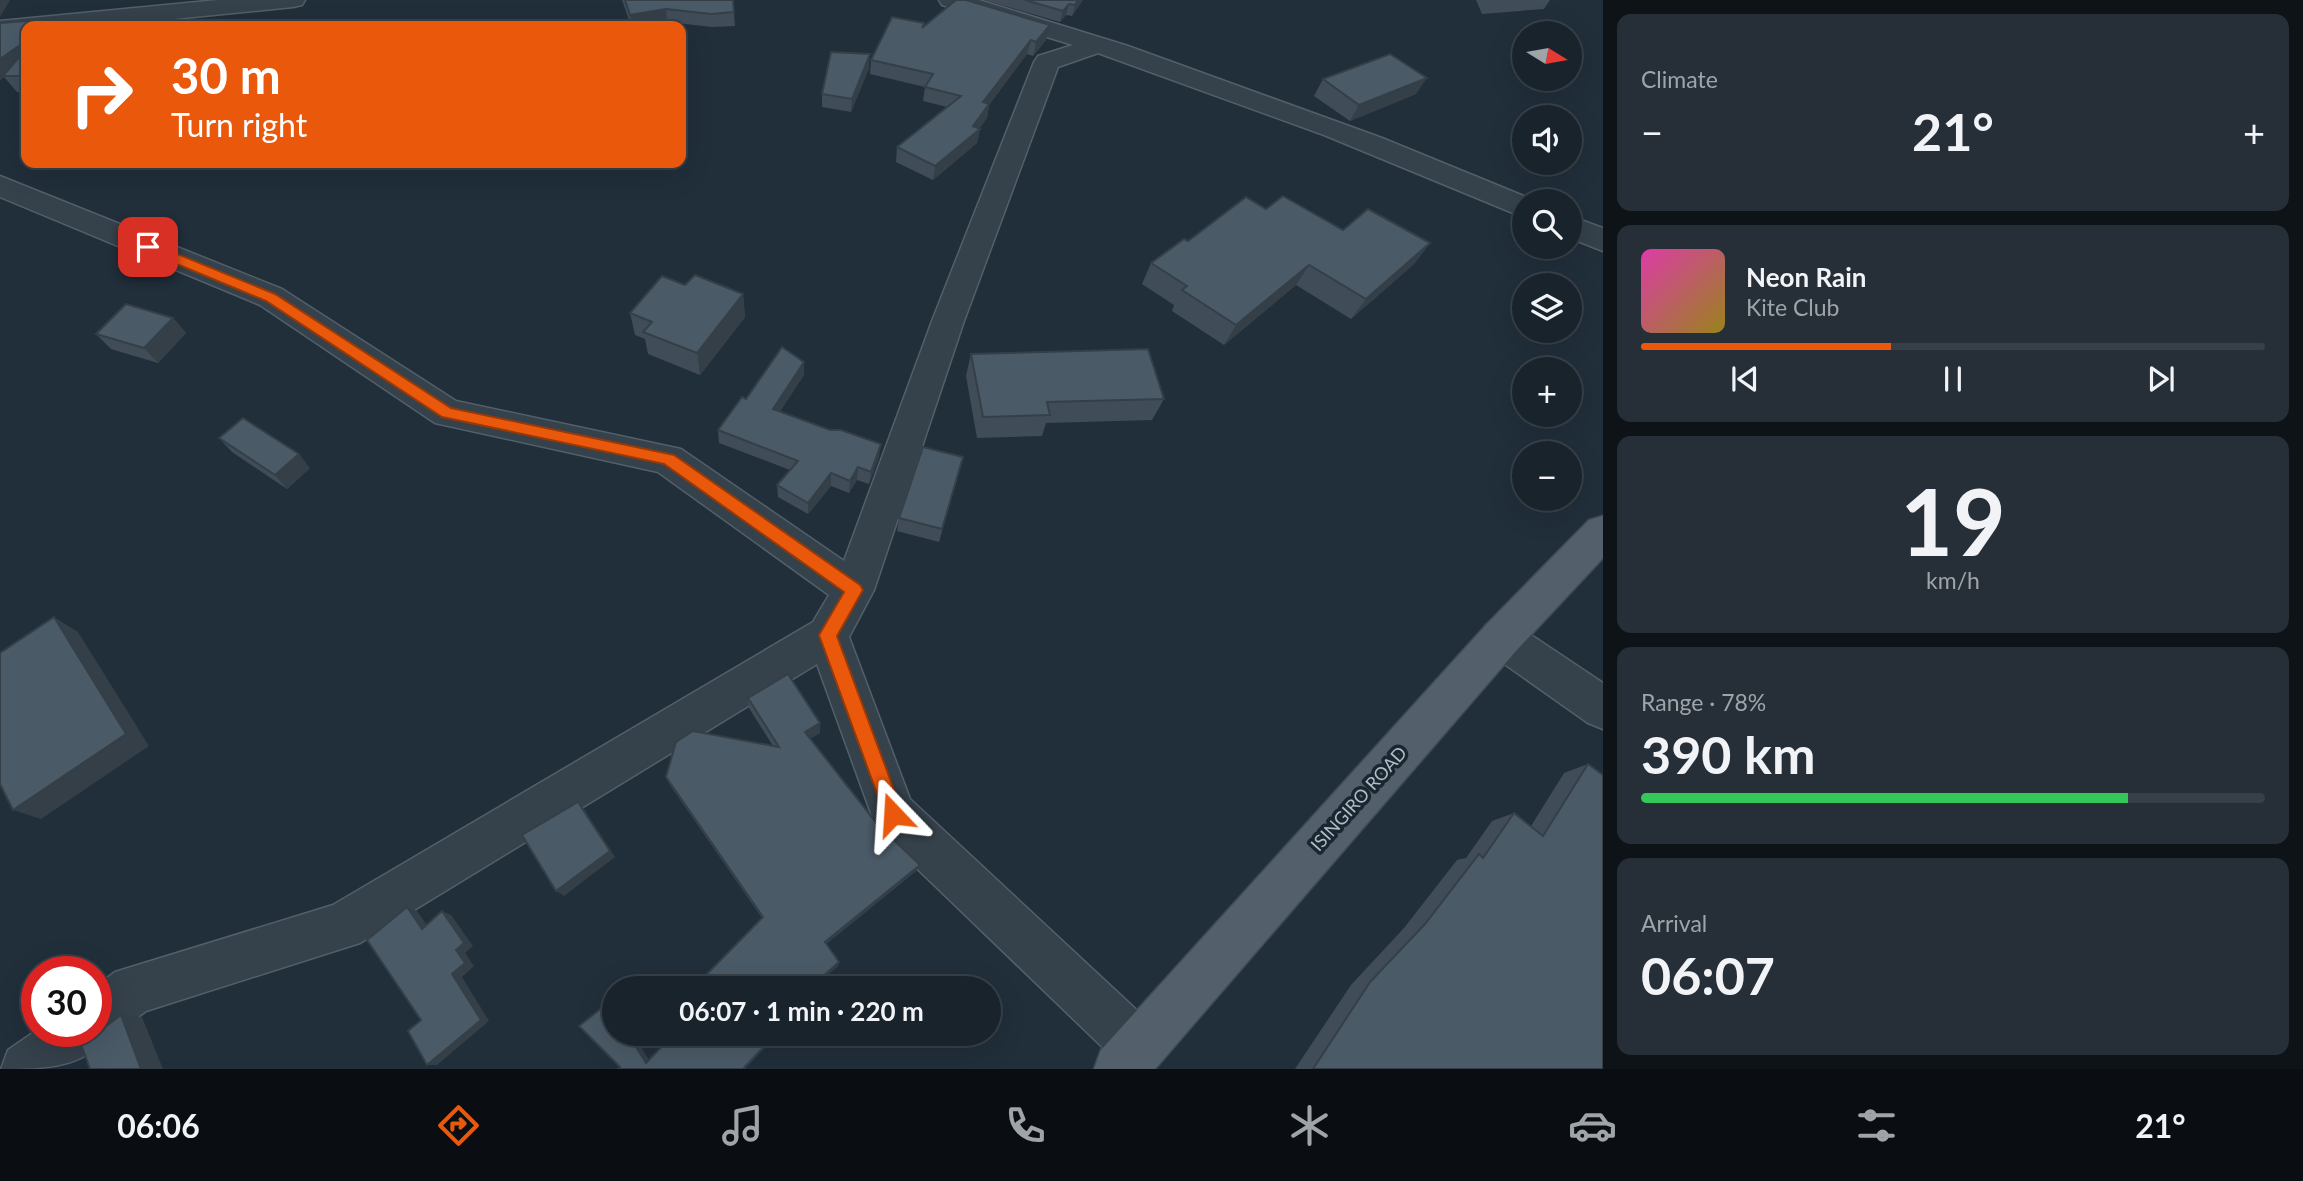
<!DOCTYPE html>
<meta charset="utf-8">
<style>
body{margin:0;font-family:Lato,sans-serif;background:#262f38;color:#f1f3f6;height:100vh;display:flex;flex-direction:column;font-size:26px;white-space:nowrap}
*{box-sizing:border-box;margin:0}
p{font-size:23px;color:#9fa4a9}
.icon{flex:none;width:38px;height:38px;fill:none;stroke:currentColor;stroke-width:2;stroke-linecap:round;stroke-linejoin:round}
.map{position:relative;flex:1;overflow:hidden}
.drawer{display:flex;flex-direction:column;gap:14px;padding:14px;background:#0e1318;width:700px}
.drawer>*{flex:none}
.guide{position:absolute;left:21px;top:21px;width:665px;height:147px;border-radius:14px;box-shadow:0 7px 28px #0002,0 0 0 2px #374048;background:#ea580c;color:#fff;overflow:hidden}
.needle{width:46px;rotate:101deg}
.fabs{position:absolute;left:1512px;top:21px;display:grid;gap:14px}
.fabs a{display:grid;place-items:center;width:70px;height:70px;border-radius:50%;background:#19232c;box-shadow:0 7px 28px #0002,0 0 0 2px #374048;font-size:35px}
.speed{position:absolute;left:21px;top:956px;display:flex;gap:14px;font-size:35px;font-weight:700;text-align:center}
.speed>*{display:grid;place-content:center;width:91px;height:91px;border-radius:50%;background:#19232c;box-shadow:0 7px 28px #0002,0 0 0 2px #374048;line-height:1}
.speed .limit{border:10px solid #d22;background:#fff;color:#111}
.pin{position:absolute;display:grid;place-items:center;width:60px;height:60px;color:#fff;margin:-30px;border-radius:14px;box-shadow:0 4px 10px #0006}
.me{position:absolute;width:77px;margin:-38px;rotate:340deg;stroke-linejoin:round;filter:drop-shadow(0 0 5px #0008)}
.turn{display:flex;align-items:center;gap:24px;height:147px;padding:0 35px;font-size:32px}
.turn .icon{width:91px;height:91px;stroke-width:2.5}
.turn b{display:block;font-size:49px;line-height:60px}
.big{font-size:52px;font-weight:700;line-height:1.1}
.drawer .card{flex:1;display:flex;flex-direction:column;justify-content:center;gap:10px;min-width:0;padding:0 24px;border-radius:14px;background:#262f38}
.drawer .dial{align-items:center;gap:0}
.dial b{font-size:91px;line-height:1}
.song{display:flex;align-items:center;gap:21px}
.cover{width:84px;height:84px;border-radius:10px;background:linear-gradient(135deg,hsl(320 70% 55%),hsl(50 70% 35%))}
.played{height:7px;border-radius:4px;background:linear-gradient(90deg,#ea580c 40%,#374048 40%)}
.keys{display:flex;justify-content:space-around;direction:ltr}
.heat{display:flex;justify-content:space-between;align-items:center;font-size:38px;direction:ltr}
.charge{height:10px;border-radius:5px;background:linear-gradient(90deg,#34c759 78%,#374048 0)}
.trip{position:absolute;left:602px;top:976px;width:399px;height:70px;border-radius:35px;background:#19232c;box-shadow:0 7px 28px #0002,0 0 0 2px #374048;font-weight:700;line-height:70px;text-align:center}
.menu{display:flex;height:112px;justify-content:space-around;align-items:center;background:#0a0e12;color:#9fa4a9}
.menu .icon{width:49px;height:49px}
.menu .selected{color:#ea580c}
.menu b{font-size:32px;color:#f1f3f6}
main{display:flex;flex:1;min-height:0}
.map>svg:first-child{display:block}
</style>
<main>
<div class="map">
<svg width="1603" height="1069" viewBox="0 0 1603 1069">
<rect width="100%" height="100%" fill="#212f3b"/>
<g fill="none" stroke-linecap="round" stroke-linejoin="round">
<g stroke="#535f69" stroke-width="3">
<g id="minor">
<polygon points="218,0 305,0 302,5 293,7 103,26 26,26 26,34 0,37 0,21"/>
<path d="M939,0H979L1128,46L1382,138L1536,201H1524V216L1513,213L1324,135L1098,53L1058,67L964,321L874,590L849,637L910,799L1157,1029L1165,1047L1157,1065C1145,1069 1133,1069 1121,1065L877,830L817,664L360,943L146,1011L114,1035L100,1041C84,1069 34,1069 1,1069L8,1050L37,1030L96,1031V986L115,972L333,905L813,622L829,595L658,472L435,423L260,305L0,197V176L282,289L456,401L681,449L844,561L932,321L1034,62L1038,56L1073,45L942,5Z"/>
<polygon points="1570,216 1603,228 1603,251 1570,238"/>
<polygon points="1501,619 1516,625 1603,683 1603,729 1588,723 1486,651 1480,638 1486,625"/>
</g>
</g>
<g stroke="#3e4a54" stroke-width="3">
<polygon id="major" points="1603,516 1603,558 1516,651 1155,1069 1094,1069 1101,1050 1486,625 1589,520"/>
</g>
<use href="#minor" fill="#35414b" fill-rule="evenodd"/>
<use href="#major" fill="#53606b" fill-rule="evenodd"/>
</g>
<g fill="#404d59">
<polygon points="622,0 733,0 735,26 712,27 667,22 645,26 631,26"/>
<polygon points="984,0 1083,0 1072,16 1066,15 1060,22"/>
<polygon points="1476,0 1550,0 1544,9 1482,14"/>
<polygon points="63,18 69,26 26,26 26,93 17,92 4,77 0,80 0,23"/>
<polygon points="924,23 924,27 1046,40 1033,56 1027,54 989,105 987,118 979,129 980,129 977,143 933,180 896,162 897,147 947,107 923,101 925,87 870,74 871,60"/>
<polygon points="869,68 851,112 822,107 822,94"/>
<polygon points="1323,79 1416,94 1350,121 1314,96"/>
<polygon points="1266,209 1343,230 1430,243 1414,264 1351,319 1296,285 1224,345 1172,311 1174,305 1142,284 1151,263 1188,241"/>
<polygon points="685,285 743,294 745,317 700,375 648,354 645,339 635,335 630,313"/>
<polygon points="173,318 186,333 158,363 111,349 96,334"/>
<polygon points="971,354 1164,399 1152,420 1046,423 1042,436 977,438 966,376"/>
<polygon points="804,362 804,375 780,411 879,457 869,484 857,480 849,493 831,486 808,514 778,497 777,485 790,470 719,443 718,430 746,399"/>
<polygon points="219,438 310,468 287,489 232,452"/>
<polygon points="963,457 939,542 897,531 899,518"/>
<polygon points="748,698 820,723 820,733 810,738 878,825 916,871 826,944 838,966 811,989 697,989 762,918 670,785 666,777 773,746 749,708"/>
<polygon points="1588,764 1603,1069 1295,1069 1351,985 1404,928 1457,860 1466,858 1492,821 1514,813 1531,826 1564,773"/>
</g>
<g fill="#343f48">
<polygon points="0,0 10,0 0,17"/>
<polygon points="1078,0 1083,0 1072,16 1075,5"/>
<polygon points="1069,4 1066,15 1060,22 1063,11"/>
<polygon points="666,9 667,22 645,26 632,26 630,15"/>
<polygon points="63,18 69,26 50,26"/>
<polygon points="1050,25 1046,40 1033,56 1036,42"/>
<polygon points="1031,40 1027,54 989,105 987,118 976,132 980,129 977,143 933,180 935,166 973,126 983,102"/>
<polygon points="26,41 26,63 3,76 4,77 0,80 0,59"/>
<polygon points="870,54 869,68 851,112 852,99"/>
<polygon points="1427,78 1416,94 1350,121 1359,105"/>
<polygon points="1430,243 1414,264 1351,319 1366,299"/>
<polygon points="1309,265 1296,285 1224,345 1236,325"/>
<polygon points="743,294 745,317 700,375 697,353"/>
<polygon points="173,318 186,333 158,363 144,348"/>
<polygon points="804,362 804,375 774,421 773,409"/>
<polygon points="881,444 879,457 869,484 871,472"/>
<polygon points="299,454 310,468 287,489 275,475"/>
<polygon points="858,467 857,480 849,493 850,481"/>
<polygon points="831,473 831,486 808,514 808,503"/>
<polygon points="54,617 78,632 149,746 41,819 13,810"/>
<polygon points="820,723 820,733 805,742 805,732"/>
<polygon points="578,802 584,809 615,857 564,896 556,891"/>
<polygon points="920,865 916,871 824,946 825,942"/>
<polygon points="407,907 417,911 432,932 422,929"/>
<polygon points="442,911 451,915 473,946 465,953 474,966 462,977 489,1021 437,1065 427,1065 452,974 456,950"/>
<polygon points="839,962 838,966 811,989 809,989"/>
<polygon points="608,1003 614,1005 614,1013"/>
<polygon points="121,1015 142,1017 163,1069 141,1069"/>
<polygon points="628,1034 633,1034 651,1063 646,1063"/>
<polygon points="776,1034 778,1034 745,1069 743,1069"/>
</g>
<g fill="#4a5a67" stroke="#343f48" stroke-width="2">
<polygon points="625,0 733,0 734,12 711,14 666,9 630,15"/>
<polygon points="956,0 966,0 1050,25 1036,42 1031,40 983,102 989,104 973,126 980,129 935,166 897,147 961,96 925,87 933,74 871,60 892,17 924,23 922,28"/>
<polygon points="1025,0 1078,0 1075,5 1069,4 1063,11"/>
<polygon points="63,18 50,26 26,26 26,41 0,59 0,23"/>
<polygon points="26,49 26,76 3,76"/>
<polygon points="831,52 870,54 852,99 822,94"/>
<polygon points="1390,54 1427,78 1359,105 1323,79"/>
<polygon points="1283,196 1343,230 1368,209 1430,243 1366,299 1309,265 1236,325 1182,290 1187,286 1151,263 1184,239 1188,241 1246,197 1266,209"/>
<polygon points="695,275 743,294 697,353 643,332 652,322 630,313 662,276 685,285"/>
<polygon points="126,304 173,318 144,348 96,334"/>
<polygon points="782,347 804,362 773,409 830,430 841,430 881,444 871,472 858,467 850,481 831,473 808,503 777,485 798,461 718,430 742,397 746,399"/>
<polygon points="1148,349 1164,399 1047,402 1050,415 983,417 971,354"/>
<polygon points="243,418 299,454 275,475 219,438"/>
<polygon points="923,447 963,457 942,529 899,518"/>
<polygon points="54,617 126,734 13,810 0,784 0,653"/>
<polygon points="788,674 820,723 805,732 878,825 920,865 825,942 839,962 809,989 697,989 695,986 763,917 666,777 676,742 693,731 779,747 748,698"/>
<polygon points="1588,764 1603,775 1603,1069 1313,1069 1370,982 1425,924 1479,854 1483,858 1514,813 1543,836"/>
<polygon points="578,802 610,851 556,891 522,835"/>
<polygon points="407,907 422,929 442,911 464,943 456,950 465,963 452,974 481,1020 427,1065 408,1031 421,1020 367,940"/>
<polygon points="608,1003 614,1013 614,1034 628,1034 646,1063 674,1034 776,1034 743,1069 618,1069 620,1067 579,1026"/>
<polygon points="121,1015 141,1069 90,1069 80,1042 93,1036"/>
</g>
<polygon fill="#ea580c" stroke="#983908" stroke-width="2" points="148,242 275,294 451,408 674,455 860,585 863,590 837,636 903,814 900,821 893,823 887,821 819,635 844,592 664,464 442,417 266,301 143,250 141,247"/>
<g text-anchor="middle" stroke-width="7" stroke-linejoin="round" paint-order="stroke">
<g font-size="18" fill="#b0bcc7" stroke="#1a2630">
<text transform="translate(1359 799) rotate(-48)" y="6">ISINGIRO ROAD</text>
</g>
</g>
</svg>
<div class="fabs">
<a><svg class="needle" viewBox="-14 -14 28 28"><path d="M0-13l5 13h-10z" fill="#e53935"/><path d="M0 13l5-13h-10z" fill="#9fa4a9"/></svg></a>
<a><svg class="icon" aria-label="sound" viewBox="0 0 24 24"><path d="M4 9h4l5-4v14l-5-4H4zM17 9q2 3 0 6"/></svg></a>
<a><svg class="icon" aria-label="search" viewBox="0 0 24 24"><circle cx="10" cy="10" r="6"/><path d="M15 15l6 6"/></svg></a>
<a><svg class="icon" aria-label="layers" viewBox="0 0 24 24"><path d="M12 4l9 5-9 5-9-5zM3 14l9 5 9-5"/></svg></a>
<a>+</a>
<a>−</a>
</div>
<div class="speed"><div class="limit">30</div></div>
<div class="pin" style="left:148px;top:247px;background:#d93025"><svg class="icon" aria-label="arrive" viewBox="0 0 24 24"><path d="M6 21V4h12l-3 4 3 4H6"/></svg></div>
<svg class="me" style="left:893px;top:814px" viewBox="-20 -20 40 40"><path d="M0-17L14 15 0 8-14 15z" fill="#ea580c" stroke="#fff" stroke-width="4"/></svg>
<div class="trip">06:07 · 1 min · 220 m</div>
<div class="guide">
<div class="turn"><svg class="icon" aria-label="right" viewBox="0 0 24 24"><path d="M7 20v-9h11M14 6l5 5-5 5"/></svg><div><b>30 m</b>Turn right</div></div>
</div>
</div>
<section class="drawer">
<div class="card"><p>Climate</p>
<div class="heat"><a>−</a><b class="big">21°</b><a>+</a></div>
</div>
<div class="card">
<div class="song"><i class="cover"></i><div><b>Neon Rain</b><p>Kite Club</p></div></div>
<div class="played"></div>
<div class="keys"><svg class="icon" aria-label="previous" viewBox="0 0 24 24"><path d="M18 5L8 12l10 7zM5 5v14"/></svg><svg class="icon" aria-label="pause" viewBox="0 0 24 24"><path d="M8 5v14M16 5v14"/></svg><svg class="icon" aria-label="next" viewBox="0 0 24 24"><path d="M6 5l10 7-10 7zM19 5v14"/></svg></div>
</div>
<div class="card dial"><b>19</b><p>km/h</p></div>
<div class="card"><p>Range · 78%</p><b class="big">390 km</b><div class="charge"></div></div>
<div class="card"><p>Arrival</p><b class="big">06:07</b></div>
</section>
</main>
<nav class="menu">
<b>06:06</b>
<svg class="icon selected" aria-label="directions" viewBox="0 0 24 24"><path d="M12 3l9 9-9 9-9-9zM9 14v-3h6M13 9l2 2-2 2"/></svg>
<svg class="icon" aria-label="music" viewBox="0 0 24 24"><path d="M9 18V5l10-2v13"/><circle cx="6" cy="18" r="3"/><circle cx="16" cy="16" r="3"/></svg>
<svg class="icon" aria-label="phone" viewBox="0 0 24 24"><path d="M5 4h4l2 5-3 2q2 4 5 5l2-3 5 2v4C11 20 4 13 5 4z"/></svg>
<svg class="icon" aria-label="climate" viewBox="0 0 24 24"><path d="M12 3v18M4 7l16 10M4 17L20 7"/></svg>
<svg class="icon" aria-label="car" viewBox="0 0 24 24"><path d="M5 17H2v-5l4-1 3-4h7l3 4 3 1v5h-3M9 17h6M6 11h13"/><circle cx="7" cy="17" r="2"/><circle cx="17" cy="17" r="2"/></svg>
<svg class="icon" aria-label="filters" viewBox="0 0 24 24"><path d="M4 7h16M4 17h16"/><circle cx="9" cy="7" r="2"/><circle cx="15" cy="17" r="2"/></svg>
<b>21°</b>
</nav>
